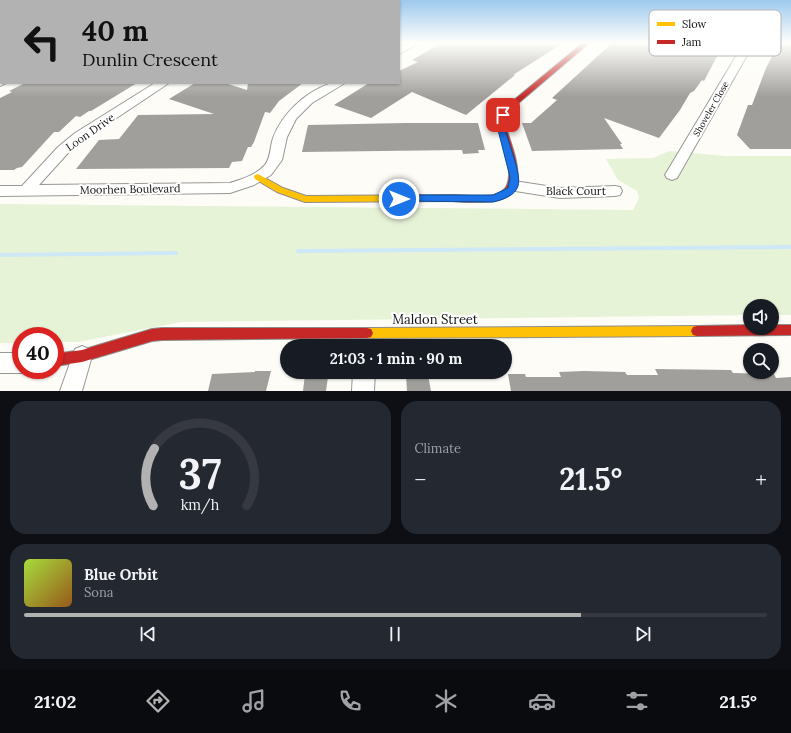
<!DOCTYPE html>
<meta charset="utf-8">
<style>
body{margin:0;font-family:Lora,serif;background:#242831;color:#f1f3f6;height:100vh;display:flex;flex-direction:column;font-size:15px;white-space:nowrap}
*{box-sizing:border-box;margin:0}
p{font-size:13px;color:#9ea1a6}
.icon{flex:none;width:22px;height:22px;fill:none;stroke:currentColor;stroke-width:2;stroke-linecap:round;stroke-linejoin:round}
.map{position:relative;height:391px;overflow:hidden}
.panel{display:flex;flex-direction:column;gap:10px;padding:10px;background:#0d0f14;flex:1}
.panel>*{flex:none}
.top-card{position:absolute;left:0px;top:0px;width:400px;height:84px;box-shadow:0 1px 3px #0004;background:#b2b2b3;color:#111;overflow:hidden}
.buttons{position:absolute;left:743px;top:299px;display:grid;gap:8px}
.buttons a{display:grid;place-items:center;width:36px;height:36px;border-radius:50%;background:#171b24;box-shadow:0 1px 3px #0004;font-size:20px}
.speed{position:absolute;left:12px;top:327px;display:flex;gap:8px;font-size:20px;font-weight:700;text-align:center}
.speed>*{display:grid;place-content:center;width:52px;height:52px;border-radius:50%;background:#171b24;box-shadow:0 1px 3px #0004;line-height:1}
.speed .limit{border:6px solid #d22;background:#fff;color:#111}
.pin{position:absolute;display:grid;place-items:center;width:34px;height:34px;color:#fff;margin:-17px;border-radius:8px;box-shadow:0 2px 6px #0006}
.me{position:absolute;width:44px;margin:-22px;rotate:90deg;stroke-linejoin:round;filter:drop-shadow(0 0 3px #0008)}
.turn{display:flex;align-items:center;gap:14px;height:84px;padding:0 16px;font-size:18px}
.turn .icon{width:52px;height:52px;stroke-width:2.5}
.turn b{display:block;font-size:28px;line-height:34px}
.big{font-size:30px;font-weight:800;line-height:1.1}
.panel .widget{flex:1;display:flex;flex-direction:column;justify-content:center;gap:6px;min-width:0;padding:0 14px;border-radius:16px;background:#242831}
.panel .dial{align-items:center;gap:0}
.dial svg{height:104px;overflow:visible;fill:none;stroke:#363941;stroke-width:7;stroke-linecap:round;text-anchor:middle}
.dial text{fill:#f1f3f6;stroke:none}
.song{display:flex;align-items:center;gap:12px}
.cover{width:48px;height:48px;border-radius:6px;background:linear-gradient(135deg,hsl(80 70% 55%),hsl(30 70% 35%))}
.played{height:4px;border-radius:2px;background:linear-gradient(90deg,#b2b2b3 75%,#363941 75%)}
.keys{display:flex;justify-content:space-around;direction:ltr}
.heat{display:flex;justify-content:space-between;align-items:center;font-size:22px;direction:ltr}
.panel .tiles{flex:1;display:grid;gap:10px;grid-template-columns:1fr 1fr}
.widget:last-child{grid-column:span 2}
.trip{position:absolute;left:280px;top:339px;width:232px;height:40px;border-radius:20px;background:#171b24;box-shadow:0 1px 3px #0004;font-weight:800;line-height:40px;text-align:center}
.menu{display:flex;height:64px;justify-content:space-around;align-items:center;background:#090b0e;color:#9ea1a6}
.menu .icon{width:28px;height:28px}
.menu .selected{color:#b2b2b3}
.menu b{font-size:18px;color:#f1f3f6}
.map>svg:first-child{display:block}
</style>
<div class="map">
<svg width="791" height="391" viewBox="0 0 791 391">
<rect width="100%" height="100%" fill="#fdfcf7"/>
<polygon fill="#e7f3d7" points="669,151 726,156 791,156 791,315 772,315 772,306 750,306 750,315 181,322 78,342 55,342 55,336 21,336 21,343 0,343 0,204 633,210 639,198 637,191 618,180 606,159 653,158"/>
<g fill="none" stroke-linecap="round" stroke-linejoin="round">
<g fill="#cde8f7" fill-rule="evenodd">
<polygon points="791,245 791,249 299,253 297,253 296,251 297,249 299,249"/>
<polygon points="175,251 177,251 178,253 177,255 175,255 0,257 0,253"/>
</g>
</g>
<g fill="#a19f9c">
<polygon points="441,43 563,43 513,75 515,75 466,115 412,92 371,118 334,105 369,83 399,83 399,71 418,62 412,60"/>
<polygon points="612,43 724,43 704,81 702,80 694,91 690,93 680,110 659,138 604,118 622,144 620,144 623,149 532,151 522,123 531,123 557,100 552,98"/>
<polygon points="779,43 791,43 791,149 750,149 737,135 748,105 752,105 766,68"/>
<polygon points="25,83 137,83 91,111 89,111 80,117 76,116 59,132 54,132 22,167 17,168 14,170 0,170 0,98 12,92 9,91"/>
<polygon points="195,83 225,83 247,90 248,83 303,83 279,101 270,113 265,112 254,142 251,147 248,147 242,161 232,162 229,168 76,169 99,140 119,139 138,115 214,114 169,99"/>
<polygon points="405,123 478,123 485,150 478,150 479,153 463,154 462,150 302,152 308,125"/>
<polygon points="655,369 731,370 733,373 774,374 776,378 791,377 791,391 511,391 508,374 525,374 526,377 561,377 559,372 584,371 625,372 627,375 658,375"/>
<polygon points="255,371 271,371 266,391 208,391 212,374 255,372"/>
<polygon points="305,374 319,374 318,377 328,377 326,391 303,391"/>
<polygon points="406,375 428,375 431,391 407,391"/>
</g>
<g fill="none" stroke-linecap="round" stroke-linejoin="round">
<g stroke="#979795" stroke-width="2">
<g id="street">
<polygon points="407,43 419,43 399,54 399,47"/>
<polygon points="744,43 754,43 677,178 672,180 667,178 665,175"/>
<polygon points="0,79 1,83 6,83 0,86"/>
<path d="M155,83H169L85,139L68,153L39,185L230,183C242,179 256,175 265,165C271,157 270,147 273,138C282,114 304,93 329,84C334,82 340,83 345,83L312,103L296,119L287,137L282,160L271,175L254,185L230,193L0,196V186H22L58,147L75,133Z"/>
<polygon points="514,181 560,188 615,186 620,187 622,191 620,195 615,196 560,198 509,190 507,186 509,182"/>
<polygon points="82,346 89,349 92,356 82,391 60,391 75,349"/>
<polygon points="0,353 21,353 21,370 28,370 21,373 0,373"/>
<polygon points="353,372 375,372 374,391 352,391"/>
</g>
</g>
<g stroke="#8e8d8b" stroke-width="2">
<g id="slow">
<polygon points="258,174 283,188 306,196 452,195 457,198 452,201 305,202 277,192 255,179 254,177 255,175"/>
<polygon points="697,326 701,327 703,331 701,335 697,336 367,338 363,337 361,333 363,329 367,328"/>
</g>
</g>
<g stroke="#8e8d8b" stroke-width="2">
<g id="jam">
<path d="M583,43H589L509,111L505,120V125C515,157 536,201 483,202C472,202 459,203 449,200L447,198L449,196L452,195C464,195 491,199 501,192C519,182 502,140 497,125V120L502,110Z"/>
<polygon points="750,325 750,328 772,328 772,325 791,325 791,335 697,336 693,335 691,331 693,327 697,326"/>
<polygon points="162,328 367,328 371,329 373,333 371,337 367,338 162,340 152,341 82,362 55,366 55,354 82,350 152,329"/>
</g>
</g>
<use href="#street" fill="#fffffe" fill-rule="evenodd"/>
<use href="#slow" fill="#ffc107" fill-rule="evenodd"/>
<use href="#jam" fill="#c62828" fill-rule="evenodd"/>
</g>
<linearGradient id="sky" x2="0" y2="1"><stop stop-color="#9dc9ee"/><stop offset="0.44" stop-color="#fefefb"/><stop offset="1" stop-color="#fefefb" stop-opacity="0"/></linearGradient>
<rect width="791" height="97" fill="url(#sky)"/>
<path fill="#1a73e8" stroke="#114b97" d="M500,113H503L507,115C506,119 504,123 505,127C507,142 522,173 518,186C515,196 502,200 493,202L396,201L394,199L399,195H493L508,188L510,177L497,126Z"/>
<g text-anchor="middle" stroke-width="4" stroke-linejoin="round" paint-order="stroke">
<g font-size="9" fill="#111" stroke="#fff">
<text transform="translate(711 109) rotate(-60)" y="3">Shoveler Close</text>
</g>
<g font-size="11" fill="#111" stroke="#fff">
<text transform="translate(90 132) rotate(-35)" y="4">Loon Drive</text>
<text transform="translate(130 189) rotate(-1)" y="4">Moorhen Boulevard</text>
<text x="576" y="195">Black Court</text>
</g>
<g font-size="13" fill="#111" stroke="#fff">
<text x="435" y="324">Maldon Street</text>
</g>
</g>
<rect x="649" y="10" width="132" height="46" rx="6" fill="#fff" stroke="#b8b8b8" stroke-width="1"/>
<rect x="657" y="22" width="18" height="4" fill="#ffc107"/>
<rect x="657" y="40" width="18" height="4" fill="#c62828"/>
<g font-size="11" fill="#111">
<text x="682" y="28">Slow</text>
<text x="682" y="46">Jam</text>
</g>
</svg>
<div class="buttons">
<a><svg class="icon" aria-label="sound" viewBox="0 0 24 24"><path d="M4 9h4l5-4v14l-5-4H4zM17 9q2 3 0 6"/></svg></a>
<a><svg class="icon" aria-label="search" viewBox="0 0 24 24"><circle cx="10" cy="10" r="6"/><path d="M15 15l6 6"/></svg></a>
</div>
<div class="speed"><div class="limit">40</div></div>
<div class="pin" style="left:503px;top:115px;background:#d93025"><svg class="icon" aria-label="arrive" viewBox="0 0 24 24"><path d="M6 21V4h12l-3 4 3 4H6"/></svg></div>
<svg class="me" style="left:399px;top:199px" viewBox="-20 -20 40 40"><circle r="17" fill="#1a73e8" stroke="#fff" stroke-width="3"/><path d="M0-11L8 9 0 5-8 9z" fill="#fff"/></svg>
<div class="trip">21:03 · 1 min · 90 m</div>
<div class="top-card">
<div class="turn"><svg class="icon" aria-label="left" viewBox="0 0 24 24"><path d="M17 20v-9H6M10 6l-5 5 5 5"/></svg><div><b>40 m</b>Dunlin Crescent</div></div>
</div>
</div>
<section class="panel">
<div class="tiles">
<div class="widget dial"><svg viewBox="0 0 100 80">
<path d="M14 69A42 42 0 1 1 86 69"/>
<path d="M14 69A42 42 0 0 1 15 25" stroke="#b2b2b3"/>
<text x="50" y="56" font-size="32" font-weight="700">37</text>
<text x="50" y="72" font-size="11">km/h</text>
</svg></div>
<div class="widget"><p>Climate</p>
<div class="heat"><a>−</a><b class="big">21.5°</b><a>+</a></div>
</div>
<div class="widget">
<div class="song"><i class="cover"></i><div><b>Blue Orbit</b><p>Sona</p></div></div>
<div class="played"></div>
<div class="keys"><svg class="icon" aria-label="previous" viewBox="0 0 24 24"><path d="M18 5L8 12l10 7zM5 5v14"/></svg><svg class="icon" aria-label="pause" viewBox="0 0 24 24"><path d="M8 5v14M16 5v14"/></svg><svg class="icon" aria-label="next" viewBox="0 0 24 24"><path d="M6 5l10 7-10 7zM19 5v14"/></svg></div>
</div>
</div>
</section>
<nav class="menu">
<b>21:02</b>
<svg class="icon selected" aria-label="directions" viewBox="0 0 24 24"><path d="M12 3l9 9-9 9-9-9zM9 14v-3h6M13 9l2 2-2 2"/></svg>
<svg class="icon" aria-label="music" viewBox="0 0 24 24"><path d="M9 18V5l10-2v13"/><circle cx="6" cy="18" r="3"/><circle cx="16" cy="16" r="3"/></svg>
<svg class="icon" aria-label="phone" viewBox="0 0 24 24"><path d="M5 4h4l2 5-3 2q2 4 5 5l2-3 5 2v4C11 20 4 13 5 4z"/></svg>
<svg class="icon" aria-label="climate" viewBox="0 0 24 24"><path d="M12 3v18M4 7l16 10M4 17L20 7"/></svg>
<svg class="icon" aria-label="car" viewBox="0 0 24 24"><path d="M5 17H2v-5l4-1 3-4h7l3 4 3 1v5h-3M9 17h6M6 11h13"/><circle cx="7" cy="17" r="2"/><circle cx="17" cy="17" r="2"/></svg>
<svg class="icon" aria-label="filters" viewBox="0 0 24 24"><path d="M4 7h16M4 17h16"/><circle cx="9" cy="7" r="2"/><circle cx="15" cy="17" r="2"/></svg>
<b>21.5°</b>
</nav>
